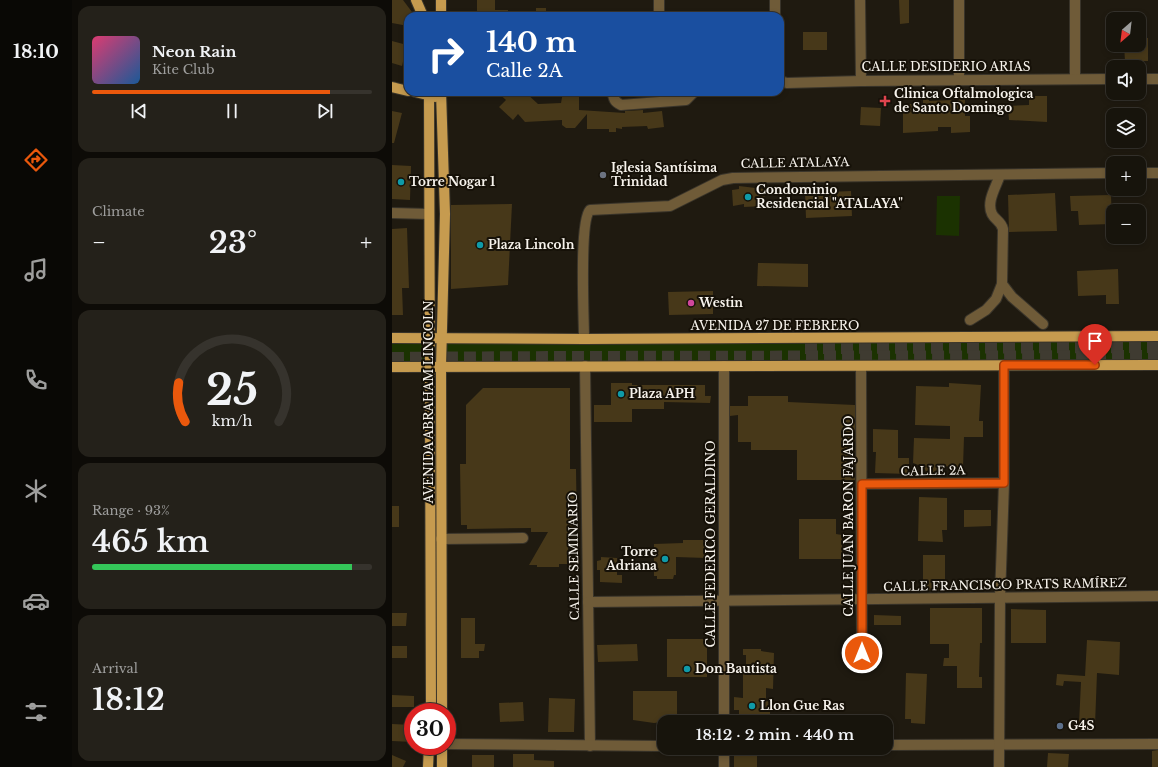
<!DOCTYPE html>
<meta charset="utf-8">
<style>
body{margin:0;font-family:"Libre Baskerville",serif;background:#24211a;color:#f1f3f6;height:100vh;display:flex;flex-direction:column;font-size:15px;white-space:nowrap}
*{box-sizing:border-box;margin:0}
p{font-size:13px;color:#9e9e9d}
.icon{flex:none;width:22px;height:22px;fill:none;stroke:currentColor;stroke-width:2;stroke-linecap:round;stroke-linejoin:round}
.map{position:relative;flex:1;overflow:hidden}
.sheet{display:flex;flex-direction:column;gap:6px;padding:6px;background:#0d0b07;width:320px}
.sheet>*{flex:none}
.guide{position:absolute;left:12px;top:12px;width:380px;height:84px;border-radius:12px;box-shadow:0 2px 6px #0003,0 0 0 1px #36332d;background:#1a4fa0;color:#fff;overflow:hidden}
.needle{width:26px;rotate:208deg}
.controls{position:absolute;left:714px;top:12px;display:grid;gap:8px}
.controls a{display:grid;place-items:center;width:40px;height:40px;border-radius:8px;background:#17140c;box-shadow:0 2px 6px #0003,0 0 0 1px #36332d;font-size:20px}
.speed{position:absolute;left:12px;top:703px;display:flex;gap:8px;font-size:20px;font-weight:700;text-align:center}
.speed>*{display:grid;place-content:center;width:52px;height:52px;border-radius:50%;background:#17140c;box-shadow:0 2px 6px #0003,0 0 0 1px #36332d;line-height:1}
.speed .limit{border:6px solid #d22;background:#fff;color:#111}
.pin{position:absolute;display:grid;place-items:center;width:34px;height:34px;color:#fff;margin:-41px -17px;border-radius:50% 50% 50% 0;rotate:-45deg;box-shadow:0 0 4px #0007}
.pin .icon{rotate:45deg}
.me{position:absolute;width:44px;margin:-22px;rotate:0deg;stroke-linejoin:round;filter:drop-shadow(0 0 3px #0008)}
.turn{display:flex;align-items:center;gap:14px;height:84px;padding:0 16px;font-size:18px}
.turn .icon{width:52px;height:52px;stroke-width:2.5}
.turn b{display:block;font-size:28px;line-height:34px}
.big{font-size:30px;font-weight:600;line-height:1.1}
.sheet .widget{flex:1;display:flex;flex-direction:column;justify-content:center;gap:6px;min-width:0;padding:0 14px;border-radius:12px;background:#24211a}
.sheet .dial{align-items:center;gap:0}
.dial svg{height:104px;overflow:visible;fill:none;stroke:#36332d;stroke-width:7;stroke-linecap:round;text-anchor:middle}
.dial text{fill:#f1f3f6;stroke:none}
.song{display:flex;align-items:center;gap:12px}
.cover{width:48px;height:48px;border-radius:6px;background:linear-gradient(135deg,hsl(340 70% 55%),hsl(210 70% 35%))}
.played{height:4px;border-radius:2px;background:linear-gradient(90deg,#ea580c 85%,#36332d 85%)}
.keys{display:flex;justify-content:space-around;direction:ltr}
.heat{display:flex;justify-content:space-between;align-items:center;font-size:22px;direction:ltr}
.charge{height:6px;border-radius:3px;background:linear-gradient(90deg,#34c759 93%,#36332d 0)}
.trip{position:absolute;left:265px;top:715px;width:236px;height:40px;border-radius:12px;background:#17140c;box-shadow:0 2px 6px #0003,0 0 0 1px #36332d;font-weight:600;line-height:40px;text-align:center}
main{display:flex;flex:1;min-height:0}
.tabs{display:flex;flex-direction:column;width:72px;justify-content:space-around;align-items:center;background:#090805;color:#9e9e9d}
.tabs .icon{width:28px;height:28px}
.tabs .on{color:#ea580c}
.tabs b{font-size:18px;color:#f1f3f6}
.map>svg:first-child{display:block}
</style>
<main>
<nav class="tabs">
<b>18:10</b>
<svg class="icon on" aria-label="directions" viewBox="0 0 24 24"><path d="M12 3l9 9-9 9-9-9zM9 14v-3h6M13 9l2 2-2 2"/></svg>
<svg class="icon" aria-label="music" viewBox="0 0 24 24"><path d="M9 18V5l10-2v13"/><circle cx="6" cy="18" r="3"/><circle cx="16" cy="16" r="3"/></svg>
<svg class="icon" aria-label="phone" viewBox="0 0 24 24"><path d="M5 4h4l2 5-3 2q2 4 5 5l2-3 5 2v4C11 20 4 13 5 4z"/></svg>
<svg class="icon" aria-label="climate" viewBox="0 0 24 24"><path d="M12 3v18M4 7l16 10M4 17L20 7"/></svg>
<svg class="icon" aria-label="car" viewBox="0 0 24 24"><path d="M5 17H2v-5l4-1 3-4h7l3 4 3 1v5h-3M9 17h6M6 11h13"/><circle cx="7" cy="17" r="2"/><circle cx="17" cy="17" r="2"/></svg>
<svg class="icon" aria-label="filters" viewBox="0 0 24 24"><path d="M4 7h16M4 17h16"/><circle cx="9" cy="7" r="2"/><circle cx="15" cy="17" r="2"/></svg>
</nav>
<section class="sheet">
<div class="widget">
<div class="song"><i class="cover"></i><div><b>Neon Rain</b><p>Kite Club</p></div></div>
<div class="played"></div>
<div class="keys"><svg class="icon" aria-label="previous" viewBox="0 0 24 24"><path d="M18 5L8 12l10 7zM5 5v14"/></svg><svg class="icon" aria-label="pause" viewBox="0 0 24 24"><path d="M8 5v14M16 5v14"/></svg><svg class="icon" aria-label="next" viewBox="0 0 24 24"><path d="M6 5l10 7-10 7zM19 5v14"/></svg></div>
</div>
<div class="widget"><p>Climate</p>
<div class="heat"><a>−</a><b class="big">23°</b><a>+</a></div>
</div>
<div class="widget dial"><svg viewBox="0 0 100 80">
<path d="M14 69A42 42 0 1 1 86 69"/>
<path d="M14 69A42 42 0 0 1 9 39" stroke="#ea580c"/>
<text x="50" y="56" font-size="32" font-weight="700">25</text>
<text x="50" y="72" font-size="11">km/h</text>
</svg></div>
<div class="widget"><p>Range · 93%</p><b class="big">465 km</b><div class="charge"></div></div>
<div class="widget"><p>Arrival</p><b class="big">18:12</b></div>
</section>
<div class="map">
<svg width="766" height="767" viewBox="0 0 766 767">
<rect width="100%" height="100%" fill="#1f1a10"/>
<g fill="#1b3201">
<polygon points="545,196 568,196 567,236 544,235"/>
<polygon points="766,339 766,362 0,364 0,342"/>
</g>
<g fill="#473819">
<polygon points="0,0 11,0 23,16 16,16 16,26 0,23"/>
<polygon points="85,0 103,0 103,10 116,10 116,16 85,16"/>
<polygon points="507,0 517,0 517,23 508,24"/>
<rect x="144" y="8" width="10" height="8"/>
<rect x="411" y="32" width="24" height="18"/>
<polygon points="747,38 756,38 756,61 733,61 732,45 747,45"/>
<polygon points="0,41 15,45 10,66 0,63"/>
<polygon points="561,89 573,89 573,116 578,116 578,132 559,133 559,127 546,127 546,131 511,133 511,104 531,104 531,90 537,90 537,101 561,100"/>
<polygon points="105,92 133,92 146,104 169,103 171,92 184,92 187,95 187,110 233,113 233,111 235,111 251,110 251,113 270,111 272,127 256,129 255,126 230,127 230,129 224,128 224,132 217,132 217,129 195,129 195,114 183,128 174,128 170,125 170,120 133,122 126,114 121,120 107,107 114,100"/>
<polygon points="637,96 655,96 655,122 617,120 616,106 637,105"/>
<polygon points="469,107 489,108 488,126 468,125"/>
<polygon points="0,111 10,113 2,143 0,143"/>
<polygon points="0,165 19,166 18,200 0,199"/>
<polygon points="347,186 373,189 372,206 352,207 352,204 341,206 340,190 347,189"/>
<polygon points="459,191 460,216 414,218 413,193"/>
<polygon points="663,193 665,231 617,232 616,195"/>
<polygon points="719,195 720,224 687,225 686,211 679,211 678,196"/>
<polygon points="120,204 116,285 59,289 59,205"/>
<polygon points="15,228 17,288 10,288 11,315 0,315 0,229"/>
<polygon points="366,263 416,264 416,287 365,286"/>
<polygon points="726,269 727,304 714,304 714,295 686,296 685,271"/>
<polygon points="321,291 321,314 277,315 276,292"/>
<polygon points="219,383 240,383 240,385 313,385 313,396 319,396 318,403 272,402 272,409 240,409 240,422 202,422 202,405 219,405"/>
<polygon points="557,383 589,385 587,421 591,421 591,437 572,437 571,467 545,466 546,472 534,472 532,467 521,463 522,438 558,439 558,426 523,425 524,386 557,387"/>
<polygon points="91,388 178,388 178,469 184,469 185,538 176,538 176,564 167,564 167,567 145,567 145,565 137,565 156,532 139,532 139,528 75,529 75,525 69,525 68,464 74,464 74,405"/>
<polygon points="356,396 396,396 396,402 463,405 463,480 405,480 405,450 359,450 359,442 346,442 346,415 338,416 338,406 356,406"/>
<polygon points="481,429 506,430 506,458 517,458 517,474 483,473 484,452 481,452"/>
<polygon points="527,497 555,498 555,530 550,530 551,542 526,541"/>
<rect x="0" y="506" width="7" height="21"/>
<polygon points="572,510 599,510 599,526 572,527"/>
<polygon points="407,519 444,519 444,534 450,535 450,559 407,559"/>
<polygon points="291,540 315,540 314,558 284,557 284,575 282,575 281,579 265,579 265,576 262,576 262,544 291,543"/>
<polygon points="531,555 553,555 553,591 531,590"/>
<polygon points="209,557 225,558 225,575 230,575 230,583 208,582 208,570 205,570 205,561 209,560"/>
<polygon points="538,608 590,608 590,643 588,643 587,677 590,677 590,688 565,688 565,666 551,666 552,658 557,658 557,644 538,644"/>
<polygon points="619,609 654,610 654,643 619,643"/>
<polygon points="0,613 15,613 14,626 0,626"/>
<polygon points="482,615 509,616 509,625 482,625"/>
<polygon points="69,618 83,618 83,644 93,644 92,651 87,651 87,658 69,658"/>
<rect x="275" y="639" width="40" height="38"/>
<polygon points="695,640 728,642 727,675 705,673 703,725 687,724 689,682 672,681 671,686 664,685 665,674 693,676"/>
<polygon points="245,644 246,661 206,662 205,645"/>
<rect x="0" y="646" width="15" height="12"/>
<polygon points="351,649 369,649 369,651 382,653 381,689 374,688 374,701 378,701 378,719 365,719 365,722 347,721 347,710 342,710 342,697 351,698 351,670 354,670 354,655 351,655"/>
<polygon points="514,673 535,674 533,724 519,723 519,719 513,719"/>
<polygon points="241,691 285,691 285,720 262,723 241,720"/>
<polygon points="0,695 22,696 22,707 0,707"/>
<polygon points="157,698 183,699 182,732 156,732"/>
<polygon points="131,702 132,721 108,722 107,703"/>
<polygon points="0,724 21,725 21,742 0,741"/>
<polygon points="766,750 766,767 760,767 760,751"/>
<polygon points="656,753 677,754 676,767 655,767"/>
<polygon points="121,754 142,754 142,760 162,761 162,767 121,767"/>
<rect x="342" y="754" width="23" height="13"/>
<polygon points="0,755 14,761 11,767 0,767"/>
<rect x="80" y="755" width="22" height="12"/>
</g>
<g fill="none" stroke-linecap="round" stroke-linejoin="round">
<g stroke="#3f3b31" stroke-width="12" stroke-dasharray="12 6" stroke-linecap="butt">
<polyline points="413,348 766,347"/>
<path d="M0,358C255,356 511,357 766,356"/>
</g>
<g stroke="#39342a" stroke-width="12">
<g id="minor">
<polyline points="468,0 469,81"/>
<polyline points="567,0 567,80"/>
<polyline points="267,16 267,0"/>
<polyline points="383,16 383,0"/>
<polyline points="683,79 683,0"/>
<polyline points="747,79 766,79"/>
<polyline points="388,81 395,83 469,81 721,79"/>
<path d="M221,92C221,99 223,102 229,105L294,100L302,92"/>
<polyline points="747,173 766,173"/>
<polyline points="0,213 37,214"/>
<polyline points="610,284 620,297 651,324"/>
<path d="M578,320L594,310L604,299L610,284L611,229C609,221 603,220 600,214C594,202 604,187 608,175"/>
<path d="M192,339C192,318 187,221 198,210L278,206L330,180L341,178L721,173"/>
<polyline points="193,366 198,746"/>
<polyline points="469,366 470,666"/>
<polyline points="470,484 612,483"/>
<polyline points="49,539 131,538"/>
<polyline points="196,602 766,596"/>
<polyline points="332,722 332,366"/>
<polyline points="55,744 272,746"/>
<polyline points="494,745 766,744"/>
<polyline points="332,748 332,767"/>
<polyline points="607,767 608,598 612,483 612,365"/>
</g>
</g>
<g stroke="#39342a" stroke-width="12">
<g id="major">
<polyline points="24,0 31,16"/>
<polyline points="49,0 49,16"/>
<polyline points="0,87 16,91"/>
<polyline points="23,92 43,97"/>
<polyline points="37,92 39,712"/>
<polyline points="49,92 53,214 49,367 50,712"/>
<polyline points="0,338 192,339 766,336"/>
<polyline points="0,367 766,365"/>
<polyline points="36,767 37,746"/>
<polyline points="50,767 50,746"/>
</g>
</g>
<use href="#minor" stroke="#6f5b38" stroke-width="10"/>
<use href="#major" stroke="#c69b4f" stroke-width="10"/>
</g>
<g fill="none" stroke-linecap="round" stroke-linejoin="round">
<g stroke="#983908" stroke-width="10">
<polyline id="route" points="470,653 470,484 612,483 612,365 703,365"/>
</g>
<use href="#route" stroke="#ea580c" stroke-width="7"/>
</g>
<path fill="#e0444e" stroke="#161108" stroke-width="1.5" d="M491 95h4v4h4v4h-4v4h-4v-4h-4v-4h4z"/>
<circle fill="#6b7280" stroke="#161108" stroke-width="1.5" cx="211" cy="175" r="4"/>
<g fill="#0f9aa8" stroke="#161108" stroke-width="1.5">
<circle cx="9" cy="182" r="4"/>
<circle cx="356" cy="197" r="4"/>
<circle cx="88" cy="245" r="4"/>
<circle cx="229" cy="394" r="4"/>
<circle cx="273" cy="559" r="4"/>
<circle cx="295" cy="669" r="4"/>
<circle cx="360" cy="706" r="4"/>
</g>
<circle fill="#d1479c" stroke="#161108" stroke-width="1.5" cx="299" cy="303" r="4"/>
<circle fill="#5c6f8a" stroke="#161108" stroke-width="1.5" cx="668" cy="726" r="4"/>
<g text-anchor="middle" stroke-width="4" stroke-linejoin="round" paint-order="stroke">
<g font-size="12" fill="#f7f3ec" stroke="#161108">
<text x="554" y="71">CALLE DESIDERIO ARIAS</text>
<text transform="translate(403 163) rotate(-1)" y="4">CALLE ATALAYA</text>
<text x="383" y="330">AVENIDA 27 DE FEBRERO</text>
<text transform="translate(37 402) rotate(-90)" y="4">AVENIDA ABRAHAM LINCOLN</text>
<text transform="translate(541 471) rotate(-1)" y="4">CALLE 2A</text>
<text transform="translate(457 516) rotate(-90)" y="4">CALLE JUAN BARON FAJARDO</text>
<text transform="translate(319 544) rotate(-90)" y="4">CALLE FEDERICO GERALDINO</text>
<text transform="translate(182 556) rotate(-91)" y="4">CALLE SEMINARIO</text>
<text transform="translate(613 585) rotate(-1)" y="4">CALLE FRANCISCO PRATS RAMÍREZ</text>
</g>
<g font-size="12" font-weight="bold" fill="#f7f3ec" stroke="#161108" text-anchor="start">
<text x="502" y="98">Clinica Oftalmologica<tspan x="502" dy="14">de Santo Domingo</tspan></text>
<text x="219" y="172">Iglesia Santísima<tspan x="219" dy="14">Trinidad</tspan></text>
<text x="17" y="186">Torre Nogar 1</text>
<text x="364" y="194">Condominio<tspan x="364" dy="14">Residencial "ATALAYA"</tspan></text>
<text x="96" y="249">Plaza Lincoln</text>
<text x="307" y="307">Westin</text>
<text x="237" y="398">Plaza APH</text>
<text x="265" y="556" text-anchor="end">Torre<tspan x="265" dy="14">Adriana</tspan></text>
<text x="303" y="673">Don Bautista</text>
<text x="368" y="710">Llon Gue Ras</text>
<text x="676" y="730">G4S</text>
</g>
</g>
</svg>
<div class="controls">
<a><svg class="needle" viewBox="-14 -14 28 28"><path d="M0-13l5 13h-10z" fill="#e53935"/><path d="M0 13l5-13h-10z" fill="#9e9e9d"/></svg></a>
<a><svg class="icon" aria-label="sound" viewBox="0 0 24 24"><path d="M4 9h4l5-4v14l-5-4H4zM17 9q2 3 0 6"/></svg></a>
<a><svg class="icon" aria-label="layers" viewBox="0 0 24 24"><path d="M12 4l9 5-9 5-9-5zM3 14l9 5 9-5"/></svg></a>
<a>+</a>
<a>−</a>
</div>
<div class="speed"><div class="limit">30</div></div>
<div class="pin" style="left:703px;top:365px;background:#d93025"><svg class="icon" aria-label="arrive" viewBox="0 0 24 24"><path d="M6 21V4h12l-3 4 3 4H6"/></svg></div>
<svg class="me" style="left:470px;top:653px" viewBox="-20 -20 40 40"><circle r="17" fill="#ea580c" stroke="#fff" stroke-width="3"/><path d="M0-11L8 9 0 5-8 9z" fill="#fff"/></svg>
<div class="trip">18:12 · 2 min · 440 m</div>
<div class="guide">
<div class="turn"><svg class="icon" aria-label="right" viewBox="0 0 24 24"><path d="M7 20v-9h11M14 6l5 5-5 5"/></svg><div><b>140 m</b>Calle 2A</div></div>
</div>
</div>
</main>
